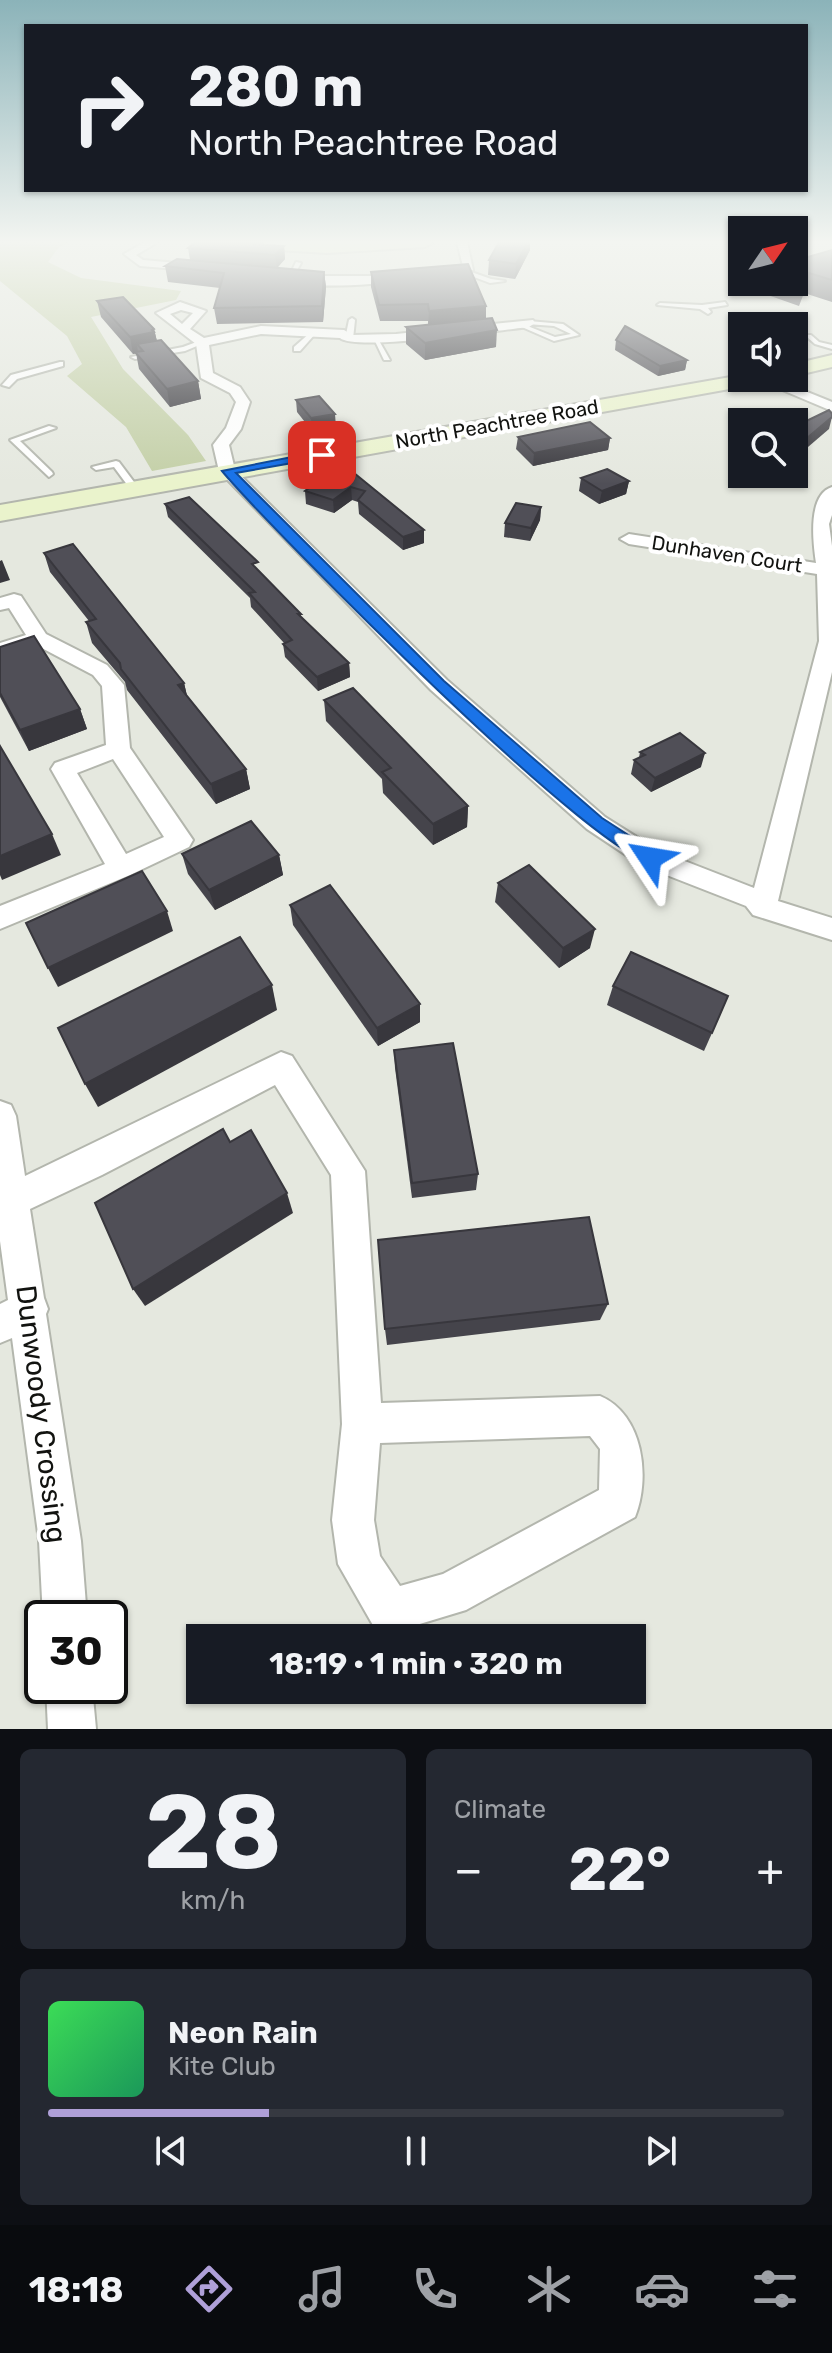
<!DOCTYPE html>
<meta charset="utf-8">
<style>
body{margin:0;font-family:Rubik,sans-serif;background:#242831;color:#f1f3f6;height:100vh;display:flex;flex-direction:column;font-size:30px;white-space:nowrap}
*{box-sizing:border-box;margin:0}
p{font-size:26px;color:#9ea1a6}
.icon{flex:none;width:44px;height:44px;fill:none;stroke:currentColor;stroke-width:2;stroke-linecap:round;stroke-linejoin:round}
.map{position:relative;height:1729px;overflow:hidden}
.side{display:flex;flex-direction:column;gap:20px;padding:20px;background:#0d0f14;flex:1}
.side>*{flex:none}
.guide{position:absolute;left:24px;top:24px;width:784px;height:168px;border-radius:0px;box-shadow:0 2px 6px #0004;background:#171b24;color:#f1f3f6;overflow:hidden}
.needle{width:52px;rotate:55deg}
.controls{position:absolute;left:728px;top:216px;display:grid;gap:16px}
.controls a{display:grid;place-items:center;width:80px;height:80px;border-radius:0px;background:#171b24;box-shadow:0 2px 6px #0004;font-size:40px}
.speed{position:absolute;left:24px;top:1600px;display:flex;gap:16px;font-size:40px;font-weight:700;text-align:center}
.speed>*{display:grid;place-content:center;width:104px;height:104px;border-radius:50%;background:#171b24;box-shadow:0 2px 6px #0004;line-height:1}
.speed .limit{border:4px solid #111;border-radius:12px;background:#fff;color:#111}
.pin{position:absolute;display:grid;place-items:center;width:68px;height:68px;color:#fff;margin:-34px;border-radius:16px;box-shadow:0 4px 12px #0006}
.me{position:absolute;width:88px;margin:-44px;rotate:303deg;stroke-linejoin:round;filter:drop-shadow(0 0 6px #0008)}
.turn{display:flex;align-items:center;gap:28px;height:168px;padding:0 32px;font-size:36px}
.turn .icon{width:104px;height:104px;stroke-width:2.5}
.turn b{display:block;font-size:56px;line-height:68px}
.big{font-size:60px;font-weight:700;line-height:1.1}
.side .tile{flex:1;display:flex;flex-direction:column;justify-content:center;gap:12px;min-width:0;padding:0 28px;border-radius:12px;background:#242831}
.side .dial{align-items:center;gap:0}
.dial b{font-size:104px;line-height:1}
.song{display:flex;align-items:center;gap:24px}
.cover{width:96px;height:96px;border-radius:12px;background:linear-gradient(135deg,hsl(130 70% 55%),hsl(150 70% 35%))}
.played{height:8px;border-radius:4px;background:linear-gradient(90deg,#afa0d8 30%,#363941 30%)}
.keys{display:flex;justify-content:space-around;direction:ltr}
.heat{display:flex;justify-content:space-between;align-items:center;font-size:44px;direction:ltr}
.side .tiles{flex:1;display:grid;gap:20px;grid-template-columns:1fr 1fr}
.tile:last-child{grid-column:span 2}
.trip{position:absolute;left:186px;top:1624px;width:460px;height:80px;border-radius:0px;background:#171b24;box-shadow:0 2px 6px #0004;font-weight:700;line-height:80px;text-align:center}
.dock{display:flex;height:128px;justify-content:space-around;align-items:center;background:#090b0e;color:#9ea1a6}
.dock .icon{width:56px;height:56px}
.dock .selected{color:#afa0d8}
.dock b{font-size:36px;color:#f1f3f6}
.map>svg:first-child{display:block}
</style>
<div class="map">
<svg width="832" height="1729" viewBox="0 0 832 1729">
<rect width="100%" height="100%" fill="#e5e8df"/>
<polygon fill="#c3cfa6" points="0,242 72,242 59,247 48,262 81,278 181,291 176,300 91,317 123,369 188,435 206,461 152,471 126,427 67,376 82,364 67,336 0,281"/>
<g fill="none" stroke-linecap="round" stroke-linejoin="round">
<g stroke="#b3b6ad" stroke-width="4">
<g id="lane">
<polygon points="296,262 301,263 292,279 288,279"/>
<polygon points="460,268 491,279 505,281 490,283 458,271"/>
<polygon points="725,302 727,305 708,308 711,312 708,314 700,309 657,305 660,303 702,305"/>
<polygon points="352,318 355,320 353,339 349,341 345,339 349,320"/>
<polygon points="529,321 563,324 579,335 554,341 515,324 520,323 555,337 571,334 554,326 527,324"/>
<polygon points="311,332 316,333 300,351 294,351 294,347"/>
<polygon points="807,335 811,335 819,342 832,345 832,349 815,344 807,337"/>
<polygon points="373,337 377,337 390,360 384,360"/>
<polygon points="202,340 204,343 185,351 135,359 131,357 183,347"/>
<polygon points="60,362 63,362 63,366 17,379 9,387 2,385 11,375"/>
<polygon points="49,426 56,428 20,441 52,472 53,474 49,477 10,440"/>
<polygon points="116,461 119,462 137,486 137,490 131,490 114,467 96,470 92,467"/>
</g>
</g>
<g stroke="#b3b6ad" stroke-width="4">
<g id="street">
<polygon points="145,242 158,242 136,255 143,260 202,265 208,268 202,271 140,266 124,254"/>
<path d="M457,242H467L473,270C441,278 310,295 286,279L292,276H381L463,266Z"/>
<path d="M180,302L206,311L190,329L204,338L261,326L344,330L352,335L396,334L533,320L535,323L529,327C500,330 356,352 340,338L261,334L209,345L213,373L240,387L250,402L241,429L229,445L235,470L447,680L605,817L659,851L754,888L819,641L817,574L629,544L620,539L629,534L816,563C813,543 807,495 832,487V515L829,524L832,546V672L778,901L832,918V940L753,915L746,906L641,865L587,829L431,690L219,471L213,445L226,428L236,402L230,393L201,378L196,344L156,313ZM181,310L193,313L182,324L170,314Z"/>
<polygon points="754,378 773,378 832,402 832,411"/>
<path d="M14,594L21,596L46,634L107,665L124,685L130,748L193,840L189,847L130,875L0,929V906L105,864L51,769L55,763L106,745L102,686L93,675L36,645L0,655V643L26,635L9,608L0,610V598ZM113,759L164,837L126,854L77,773Z"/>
<path d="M281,1052L292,1056L365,1171L381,1403L600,1396C643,1414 651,1477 635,1517L466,1610L390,1633L374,1627L338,1564L332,1520L342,1424L331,1175L275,1085L102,1175L30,1209L44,1298L48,1309L46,1314L81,1541L87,1618H43L39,1541L12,1338L0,1343V1304L8,1300L0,1241V1101L11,1105L16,1116L25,1176ZM590,1436L600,1449L599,1490L443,1574L400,1586L380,1556L374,1520L380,1443Z"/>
<polygon points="46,1686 92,1686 96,1729 48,1729"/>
</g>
</g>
<g stroke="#b3b6ad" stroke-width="4">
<g id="secondary">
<polygon points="220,242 433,242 425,247 327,253 228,247"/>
<polygon points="832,355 832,367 794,376 794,364"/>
<polygon points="742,375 742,378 767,378 757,384 0,521 0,505"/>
</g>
</g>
<use href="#lane" fill="#fff" fill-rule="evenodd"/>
<use href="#street" fill="#fff" fill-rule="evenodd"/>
<use href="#secondary" fill="#eaf3cc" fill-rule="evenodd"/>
</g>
<g fill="#45444b">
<polygon points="195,242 263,242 263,244 284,246 285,259 277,268 324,272 326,287 323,322 217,324 214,308 220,288 168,282 165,266 190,260 188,248"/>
<polygon points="499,242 530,242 530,250 515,279 488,275 489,260"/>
<polygon points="832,250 832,302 804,293 799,306 756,291 758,282 794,282"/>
<polygon points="371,272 486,319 496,347 425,360 406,344 406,327 428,325 428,321 380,321 371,287"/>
<polygon points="97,301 154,329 157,341 198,381 201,399 170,407 139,369 136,353 133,354 101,317"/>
<polygon points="616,340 687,360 685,370 658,376 615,350"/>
<polygon points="296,400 336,427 312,431 297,412"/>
<polygon points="518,437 610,438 608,450 533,466 516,449"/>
<polygon points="343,464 424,530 424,543 403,550 359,514 358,502 352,500 334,513 306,504 305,491 312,486 307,484 306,471"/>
<polygon points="581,478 629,481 626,494 599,504 579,491"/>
<polygon points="165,504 259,571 301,614 301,618 349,663 350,677 318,691 285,657 283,644 284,643 251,607 250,598 168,517"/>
<polygon points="541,507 540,520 530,541 504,537 505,523"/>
<polygon points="44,553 184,683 187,696 246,769 250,789 216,804 127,690 125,682 92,643 86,622 89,621 50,572"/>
<polygon points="0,647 80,709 87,729 29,751 0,697"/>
<polygon points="324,700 468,806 467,827 433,845 383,793 382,779 326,721"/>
<polygon points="640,752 701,767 651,792 631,774 634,760 639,758"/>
<polygon points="182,854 279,855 283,875 215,910 188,874"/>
<polygon points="498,883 590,948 559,968 495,902"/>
<polygon points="290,905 420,1004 420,1022 378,1046 293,925"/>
<polygon points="613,986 712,1033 704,1051 607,1005"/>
<polygon points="394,1050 478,1174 476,1190 412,1198 395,1068"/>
<polygon points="608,1304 600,1320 387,1345 385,1329"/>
</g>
<g fill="#38373d">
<polygon points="528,242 530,242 530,250 515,279 516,264"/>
<polygon points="284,246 285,259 277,268 275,255"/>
<polygon points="324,272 326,287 323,322 322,306"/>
<polygon points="486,306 486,322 428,328 429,311"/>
<polygon points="154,329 158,346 137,344 138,353 133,354 130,337"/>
<polygon points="497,330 496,347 425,360 425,343"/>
<polygon points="687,360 685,370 658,376 660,366"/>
<polygon points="198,381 201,399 170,407 167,389"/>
<polygon points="335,414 336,427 312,431 311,418"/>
<polygon points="832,417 829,429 794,459 794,449"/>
<polygon points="610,438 608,450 533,466 534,453"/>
<polygon points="629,481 626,494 599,504 602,491"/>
<polygon points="351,487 352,500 334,513 333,500"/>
<polygon points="541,507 540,520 530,541 531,528"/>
<polygon points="424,530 424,543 403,550 403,537"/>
<polygon points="2,560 10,580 0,583 0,561"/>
<polygon points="349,663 350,677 318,691 317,677"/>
<polygon points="184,683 189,704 178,685"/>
<polygon points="80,709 87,729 29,751 20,730"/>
<polygon points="705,753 701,767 651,792 655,778"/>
<polygon points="246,769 250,789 216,804 211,784"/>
<polygon points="468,806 467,827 433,845 433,824"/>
<polygon points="52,834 61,855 2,880 0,875 0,856"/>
<polygon points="279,855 283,875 215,910 209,890"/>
<polygon points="167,911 173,931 58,987 48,968"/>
<polygon points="595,929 590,948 559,968 563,948"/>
<polygon points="272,985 277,1010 98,1107 85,1084"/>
<polygon points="420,1004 420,1022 378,1046 377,1028"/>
<polygon points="287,1193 293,1213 145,1306 133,1289"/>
</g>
<g fill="#504f57" stroke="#38373d" stroke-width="2">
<polygon points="195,242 257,242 254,244 284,246 275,255 188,248"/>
<polygon points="499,242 528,242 516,264 489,260"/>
<polygon points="832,250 832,280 809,273 805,286 793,282 794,261"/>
<polygon points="177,259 324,272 322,306 214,308 224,273 165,266"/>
<polygon points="468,264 486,306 429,311 428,304 379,305 371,272"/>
<polygon points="123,297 154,329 152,330 154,332 130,337 97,301"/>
<polygon points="492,318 497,330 425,343 406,327"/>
<polygon points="625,326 687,360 660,366 616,340"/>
<polygon points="161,340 198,381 167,389 135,352 143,351 137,344"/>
<polygon points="319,396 335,414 311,418 296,400"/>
<polygon points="829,410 832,414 832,417 794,449 794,427"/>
<polygon points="590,422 610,438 534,453 518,437"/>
<polygon points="343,464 424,530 403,537 358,500 365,491 351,487 333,500 305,491 324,477 306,471"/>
<polygon points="607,469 629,481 602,491 581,478"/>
<polygon points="189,497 258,562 252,564 301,614 298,614 349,663 317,677 283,644 292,640 249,593 255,592 165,504"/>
<polygon points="516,503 541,507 531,528 505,523"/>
<polygon points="73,544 184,683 178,685 246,769 211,784 121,669 120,663 86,622 96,619 44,553"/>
<polygon points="34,636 80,709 20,730 0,693 0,647"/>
<polygon points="353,688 468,806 433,824 382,772 391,768 324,700"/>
<polygon points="680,733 705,753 655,778 634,760 645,755 640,752"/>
<polygon points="0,746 52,834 0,856"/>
<polygon points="251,821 279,855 209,890 182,854"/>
<polygon points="529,865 595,929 563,948 498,883"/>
<polygon points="142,871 167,911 48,968 26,923"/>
<polygon points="330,885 420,1004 377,1028 290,905"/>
<polygon points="240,937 272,985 85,1084 58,1028"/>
<polygon points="631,952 728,996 712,1033 613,986"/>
<polygon points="453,1043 478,1174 412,1183 394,1050"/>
<polygon points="223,1129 230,1142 251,1130 287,1193 133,1289 95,1203"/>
<polygon points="589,1217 608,1304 385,1329 378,1240"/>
</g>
<linearGradient id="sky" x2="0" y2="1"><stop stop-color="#8bb3b9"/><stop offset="0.5" stop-color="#f3f5f1"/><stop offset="1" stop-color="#f3f5f1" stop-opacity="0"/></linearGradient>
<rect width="832" height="484" fill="url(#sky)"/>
<path fill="#1a73e8" stroke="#114b97" stroke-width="2" d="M322,451L327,455L326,457L236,473L444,681L602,818L656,853L659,858L656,862C613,876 265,523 222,471Z"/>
<g text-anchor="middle" stroke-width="8" stroke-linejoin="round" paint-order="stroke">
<g font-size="20" fill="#121310" stroke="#fff">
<text transform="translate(497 424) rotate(-10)" y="7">North Peachtree Road</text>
<text transform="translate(727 554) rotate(9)" y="7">Dunhaven Court</text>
</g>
<g font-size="28" fill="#121310" stroke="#fff">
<text transform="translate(42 1414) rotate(83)" y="10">Dunwoody Crossing</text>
</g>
</g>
</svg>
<div class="controls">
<a><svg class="needle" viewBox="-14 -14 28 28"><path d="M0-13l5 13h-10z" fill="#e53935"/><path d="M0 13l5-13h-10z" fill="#9ea1a6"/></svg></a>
<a><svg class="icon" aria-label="sound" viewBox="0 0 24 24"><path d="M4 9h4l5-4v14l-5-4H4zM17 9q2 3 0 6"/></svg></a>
<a><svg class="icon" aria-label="search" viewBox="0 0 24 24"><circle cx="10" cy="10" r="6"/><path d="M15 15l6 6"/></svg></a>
</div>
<div class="speed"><div class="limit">30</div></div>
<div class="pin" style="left:322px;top:455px;background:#d93025"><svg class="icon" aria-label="arrive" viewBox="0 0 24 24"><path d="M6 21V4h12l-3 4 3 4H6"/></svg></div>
<svg class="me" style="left:650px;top:858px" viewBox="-20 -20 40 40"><path d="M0-17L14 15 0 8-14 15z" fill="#1a73e8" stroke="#fff" stroke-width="4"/></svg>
<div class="trip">18:19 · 1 min · 320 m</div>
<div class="guide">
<div class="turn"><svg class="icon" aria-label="right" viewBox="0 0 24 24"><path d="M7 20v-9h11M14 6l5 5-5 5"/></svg><div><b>280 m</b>North Peachtree Road</div></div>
</div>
</div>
<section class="side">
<div class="tiles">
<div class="tile dial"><b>28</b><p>km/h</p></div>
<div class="tile"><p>Climate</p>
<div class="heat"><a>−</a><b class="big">22°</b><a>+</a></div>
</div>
<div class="tile">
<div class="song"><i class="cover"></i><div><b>Neon Rain</b><p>Kite Club</p></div></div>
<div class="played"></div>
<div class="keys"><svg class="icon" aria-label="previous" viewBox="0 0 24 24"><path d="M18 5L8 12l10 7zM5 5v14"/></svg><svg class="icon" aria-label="pause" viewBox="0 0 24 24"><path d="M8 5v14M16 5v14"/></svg><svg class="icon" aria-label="next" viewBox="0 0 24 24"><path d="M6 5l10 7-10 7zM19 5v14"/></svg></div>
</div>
</div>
</section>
<nav class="dock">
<b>18:18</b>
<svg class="icon selected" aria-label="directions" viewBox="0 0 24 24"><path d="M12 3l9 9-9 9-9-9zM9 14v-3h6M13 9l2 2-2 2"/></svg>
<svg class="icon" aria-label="music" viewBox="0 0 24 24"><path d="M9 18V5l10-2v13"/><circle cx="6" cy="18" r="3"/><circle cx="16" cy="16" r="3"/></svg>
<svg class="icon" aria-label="phone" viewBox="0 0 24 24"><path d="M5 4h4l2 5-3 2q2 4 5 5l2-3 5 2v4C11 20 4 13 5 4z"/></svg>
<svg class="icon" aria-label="climate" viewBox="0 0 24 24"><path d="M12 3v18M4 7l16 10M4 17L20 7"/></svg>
<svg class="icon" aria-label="car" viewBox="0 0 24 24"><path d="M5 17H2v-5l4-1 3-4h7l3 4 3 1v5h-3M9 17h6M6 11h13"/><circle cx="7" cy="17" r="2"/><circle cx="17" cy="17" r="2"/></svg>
<svg class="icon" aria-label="filters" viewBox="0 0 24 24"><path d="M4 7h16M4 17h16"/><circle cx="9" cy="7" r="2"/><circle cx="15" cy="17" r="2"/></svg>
</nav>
